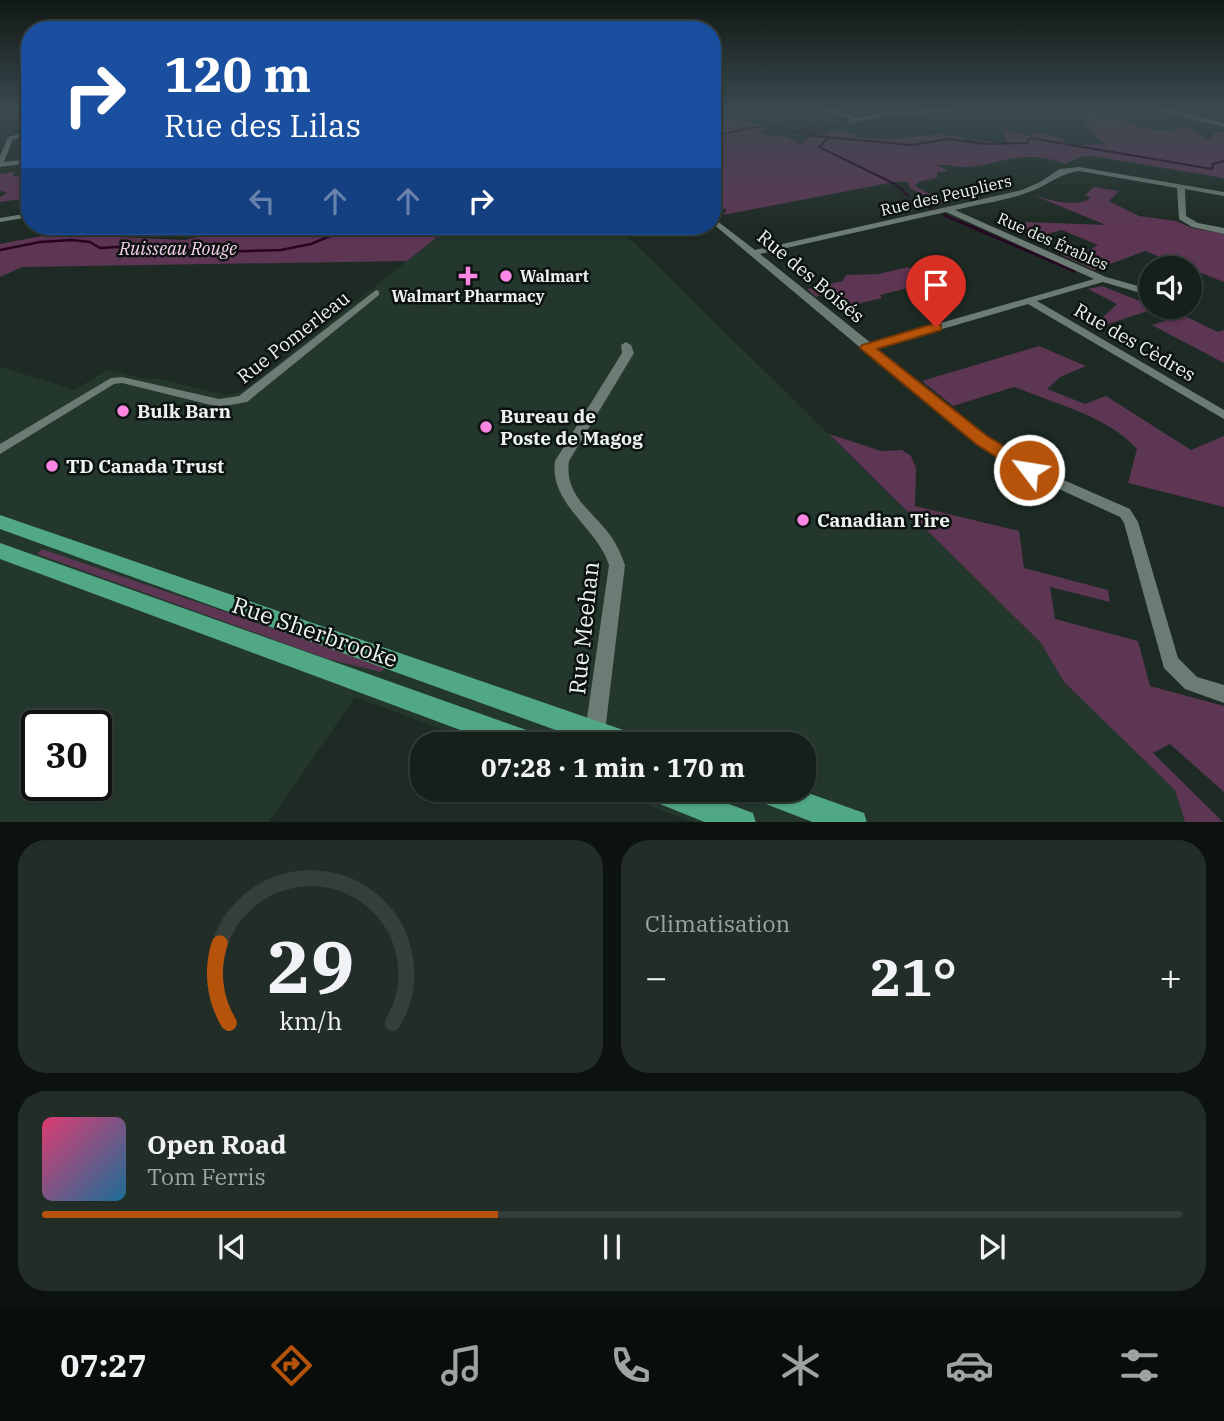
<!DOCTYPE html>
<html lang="fr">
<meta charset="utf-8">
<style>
body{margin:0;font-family:"IBM Plex Serif",serif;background:#232d28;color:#f1f3f6;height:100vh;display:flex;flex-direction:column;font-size:26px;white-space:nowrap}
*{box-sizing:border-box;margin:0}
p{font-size:23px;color:#9ea3a3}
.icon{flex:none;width:38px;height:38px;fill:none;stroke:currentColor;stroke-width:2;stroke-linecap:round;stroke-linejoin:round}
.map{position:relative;height:822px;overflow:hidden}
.sheet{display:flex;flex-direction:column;gap:18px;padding:18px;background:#0c120f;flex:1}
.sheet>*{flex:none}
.top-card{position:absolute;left:21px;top:21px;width:700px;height:214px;border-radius:28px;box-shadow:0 2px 5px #0004,0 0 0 2px #353e3a;background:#1a4fa0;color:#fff;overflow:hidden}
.tools{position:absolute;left:1139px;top:256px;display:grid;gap:14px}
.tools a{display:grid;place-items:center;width:63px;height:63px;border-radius:50%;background:#16201b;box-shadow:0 2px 5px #0004,0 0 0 2px #353e3a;font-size:35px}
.speed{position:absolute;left:21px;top:710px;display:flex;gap:14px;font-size:35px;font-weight:700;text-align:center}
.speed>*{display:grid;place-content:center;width:91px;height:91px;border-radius:50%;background:#16201b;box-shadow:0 2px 5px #0004,0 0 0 2px #353e3a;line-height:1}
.speed .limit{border:4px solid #111;border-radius:10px;background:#fff;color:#111}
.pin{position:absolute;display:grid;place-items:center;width:60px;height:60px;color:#fff;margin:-72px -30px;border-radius:50% 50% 50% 0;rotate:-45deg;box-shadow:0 0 7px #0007}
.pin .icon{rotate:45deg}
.me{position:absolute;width:77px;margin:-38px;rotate:301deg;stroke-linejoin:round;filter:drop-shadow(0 0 5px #0008)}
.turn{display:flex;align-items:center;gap:24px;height:147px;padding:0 28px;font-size:32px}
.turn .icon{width:91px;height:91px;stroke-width:2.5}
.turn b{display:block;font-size:49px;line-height:60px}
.lanes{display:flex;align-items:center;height:66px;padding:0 28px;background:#0003;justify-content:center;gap:35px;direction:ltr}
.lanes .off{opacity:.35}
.big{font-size:52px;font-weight:800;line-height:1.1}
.sheet .card{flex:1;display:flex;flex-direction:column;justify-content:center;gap:10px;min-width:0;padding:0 24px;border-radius:28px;background:#232d28}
.sheet .dial{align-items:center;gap:0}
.dial svg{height:182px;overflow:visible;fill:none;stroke:#353e3a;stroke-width:7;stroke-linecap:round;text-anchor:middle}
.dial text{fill:#f1f3f6;stroke:none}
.song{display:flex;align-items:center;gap:21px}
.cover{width:84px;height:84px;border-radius:10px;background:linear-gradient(135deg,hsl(340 70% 55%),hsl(200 70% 35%))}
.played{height:7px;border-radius:4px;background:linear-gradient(90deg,#b45309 40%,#353e3a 40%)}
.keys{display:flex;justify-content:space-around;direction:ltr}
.heat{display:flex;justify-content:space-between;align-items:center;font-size:38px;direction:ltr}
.sheet .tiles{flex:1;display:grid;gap:18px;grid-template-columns:1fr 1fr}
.card:last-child{grid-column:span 2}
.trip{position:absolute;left:410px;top:732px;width:406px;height:70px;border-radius:28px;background:#16201b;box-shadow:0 2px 5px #0004,0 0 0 2px #353e3a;font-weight:800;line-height:70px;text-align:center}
.dock{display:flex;height:112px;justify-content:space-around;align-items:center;background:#090d0b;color:#9ea3a3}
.dock .icon{width:49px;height:49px}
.dock .current{color:#b45309}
.dock b{font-size:32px;color:#f1f3f6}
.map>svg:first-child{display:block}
</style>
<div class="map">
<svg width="1224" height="823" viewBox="0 0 1224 823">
<rect width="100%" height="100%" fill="#1e2b24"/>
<path fill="#23372d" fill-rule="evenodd" d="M451,226H573L610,234L623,232L1041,643L1064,682L1175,790L1185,822H693L604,789H803V744H482L355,697L269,822H0V367L75,390L108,369L144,379H161L226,395L234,394L246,389ZM37,726H96V786H37Z"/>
<g fill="#5d3654">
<path d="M712,110L725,112L718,120L733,119L764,126L761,134L788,137L800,145L812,135L822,136L839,128L861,138L894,139L940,134L962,137L964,141L1007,143L1003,132L1006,131L1033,136V133H1037L1062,138L1066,140L1064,142L1074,145L1105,144L1083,125L1094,122L1081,117L1078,110H1084L1154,130L1175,131L1184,126L1209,140L1215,132H1224V178L1093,156L1080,157L1065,164C1026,149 1007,162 969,167C958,168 948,164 937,165L948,171L937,173V178L918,182L915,186L945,203L940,204L910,188L908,182H894L723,215L727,209H712Z"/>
<polygon points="14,172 13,177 30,174 30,187 22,199 0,202 0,197 7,193 0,190 0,174"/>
<path d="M1094,187L1119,191L1109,201L1139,216L1176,221L1192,228L1224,234V282L1145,251L1094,270L1062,255C1075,251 1087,253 1098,245L1062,230L1036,237L1022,232L1026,222L1106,225L1033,195C1050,200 1076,208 1091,198L1085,195Z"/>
<polygon points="94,226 118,237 185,240 241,226 451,226 407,261 22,267 0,277 0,244"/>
<polygon points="908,267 931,282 880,295 882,298 861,303 844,316 845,300 832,290 816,297 807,289 843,281 846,275 879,274"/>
<polygon points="1102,286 1152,306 1166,307 1218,332 1224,330 1224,363 1152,325 1168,320 1151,310 1105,325 1100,323 1099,321 1117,304 1088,289"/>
<path d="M1039,346L1086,366L1060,377L1047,389L1085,404L1106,396L1191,450L1224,436V507L1128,483L1137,449C1109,417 1058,405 1020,389L1014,387L953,406L922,381Z"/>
<polygon points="829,434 881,451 902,450 911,456 916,468 915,506 1019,531 1024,568 1108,590 1110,602 1050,587 1055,619 1138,641 1150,686 1224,706 1224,792 1170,744 1153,753 1223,822 1185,822 1175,790 1064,682 1041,643"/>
<polygon points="42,549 385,667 381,672 328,659 37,554"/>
</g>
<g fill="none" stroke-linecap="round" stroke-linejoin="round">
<g stroke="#270521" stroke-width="2">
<polyline points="889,112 912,111"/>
<polyline points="854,117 882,112"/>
<polyline points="799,130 814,127 811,125"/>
<polyline points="815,134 848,119"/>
<polyline points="712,136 767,125 815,136 911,145 949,139 984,144 1027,143 1030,138 1212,169 1213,164 1224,161"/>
<polyline points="829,137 819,147 895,184 903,191"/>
</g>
<g stroke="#270521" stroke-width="2.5">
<polyline points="901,189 908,196"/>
<polyline points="926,206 931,208"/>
<polyline points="944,215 1074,271"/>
<polyline points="0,250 40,242 72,240 90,242 100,248 133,246 218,252 281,250 311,244 354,226"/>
</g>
<g fill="#6c7b73" fill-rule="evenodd">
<polygon points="0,110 5,110 2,112"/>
<polygon points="817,110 829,110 859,118 881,112 979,110 881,116 848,124 846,121 853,119"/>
<polygon points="1157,110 1168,110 1224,123 1224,127"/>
<polygon points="30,131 30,135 13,139 4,162 30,159 30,163 0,167 0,156 8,137"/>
<path d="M1079,167L1224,192V196L1185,189L1186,216L1198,223L1224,228V234L1192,227L1179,219L1177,188L1079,171C1060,173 1047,186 1029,192C1006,201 979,204 955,210L1106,277L1152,290L1151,296L1103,282L1037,301L1224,410V419L1028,304L877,348L987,437L1034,467L1130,509L1138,522L1178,658L1197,677L1224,685V703L1185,689L1164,668L1124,523L1120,517L1024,473L977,443L863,350L712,223V217L755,250L1022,190L1040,182L1060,169ZM946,212L1094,279L871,343L760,254Z"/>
<polygon points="30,213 30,217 0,222 0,218"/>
<polygon points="376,290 379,291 379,295 247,402 219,407 122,383 114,384 0,454 0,444 111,378 122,377 219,399 239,396"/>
<path d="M626,342L631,345L634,353L569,461C564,496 592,510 610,535C617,545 621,554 625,565L605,732L600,744H580L585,732L609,565C597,527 549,504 555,461L622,353L621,345Z"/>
</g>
<g fill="#51a884" fill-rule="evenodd">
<polygon points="0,515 629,732 638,735 641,744 594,744 0,529"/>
<polygon points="0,543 532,732 541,735 544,744 498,744 0,559"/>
<polygon points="641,789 689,789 753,813 756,823 707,823 645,798"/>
<polygon points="746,789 797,789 864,813 867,823 815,823 750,798"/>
</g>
</g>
<linearGradient id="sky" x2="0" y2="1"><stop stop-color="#101814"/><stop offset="0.49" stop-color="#3b4a50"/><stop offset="1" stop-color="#3b4a50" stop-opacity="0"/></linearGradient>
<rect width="1224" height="225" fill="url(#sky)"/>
<polygon fill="#b45309" stroke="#753606" stroke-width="2" points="936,323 941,325 941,330 877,349 987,436 1035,465 1038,470 1035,474 1023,474 976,444 860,348 862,345"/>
<g fill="#fc86e3" stroke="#0c120f" stroke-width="2.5">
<path d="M464.5 265.5h7v7h7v7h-7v7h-7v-7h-7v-7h7z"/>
<circle cx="506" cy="276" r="7"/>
<circle cx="123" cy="411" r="7"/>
<circle cx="486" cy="427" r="7"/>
<circle cx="52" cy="466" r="7"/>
<circle cx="803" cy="520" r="7"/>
</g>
<g text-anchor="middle" stroke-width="5" stroke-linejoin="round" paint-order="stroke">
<g font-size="16" fill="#ecf4f0" stroke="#0c120f">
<text transform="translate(946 195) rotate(-13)" y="6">Rue des Peupliers</text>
<text transform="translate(1053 241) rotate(24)" y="6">Rue des Érables</text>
</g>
<g font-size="16" font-weight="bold" fill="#ecf4f0" stroke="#0c120f" text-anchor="start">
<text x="520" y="282">Walmart</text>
<text x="468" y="302" text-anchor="middle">Walmart Pharmacy</text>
</g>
<g font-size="18" font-style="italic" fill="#f9d0ee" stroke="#0c120f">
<text x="178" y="255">Ruisseau Rouge</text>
</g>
<g font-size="19" fill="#ecf4f0" stroke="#0c120f">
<text transform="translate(811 276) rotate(40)" y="7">Rue des Boisés</text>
<text transform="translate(293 337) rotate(-38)" y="7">Rue Pomerleau</text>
<text transform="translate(1135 342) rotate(30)" y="7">Rue des Cèdres</text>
</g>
<g font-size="19" font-weight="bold" fill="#ecf4f0" stroke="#0c120f" text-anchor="start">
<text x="137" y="418">Bulk Barn</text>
<text x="500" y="423">Bureau de<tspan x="500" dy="22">Poste de Magog</tspan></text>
<text x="66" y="473">TD Canada Trust</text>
<text x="817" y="527">Canadian Tire</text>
</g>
<g font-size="23" fill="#ecf4f0" stroke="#0c120f">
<text transform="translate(584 628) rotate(-84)" y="8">Rue Meehan</text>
<text transform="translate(315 632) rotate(19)" y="8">Rue Sherbrooke</text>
</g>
</g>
</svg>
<div class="tools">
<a><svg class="icon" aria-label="sound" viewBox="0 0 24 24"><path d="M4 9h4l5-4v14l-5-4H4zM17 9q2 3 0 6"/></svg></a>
</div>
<div class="speed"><div class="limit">30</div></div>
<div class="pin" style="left:936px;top:327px;background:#d93025"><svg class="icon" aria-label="arrive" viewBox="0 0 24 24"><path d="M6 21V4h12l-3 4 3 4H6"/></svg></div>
<svg class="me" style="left:1029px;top:470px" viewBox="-20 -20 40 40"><circle r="17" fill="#b45309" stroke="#fff" stroke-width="3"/><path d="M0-11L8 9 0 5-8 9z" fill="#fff"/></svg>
<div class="trip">07:28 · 1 min · 170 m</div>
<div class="top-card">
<div class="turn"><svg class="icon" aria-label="right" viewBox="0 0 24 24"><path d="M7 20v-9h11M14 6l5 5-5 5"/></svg><div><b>120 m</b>Rue des Lilas</div></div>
<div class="lanes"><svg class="icon off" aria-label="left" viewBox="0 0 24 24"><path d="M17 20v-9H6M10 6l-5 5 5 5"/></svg><svg class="icon off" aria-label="ahead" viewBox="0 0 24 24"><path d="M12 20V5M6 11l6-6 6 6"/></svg><svg class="icon off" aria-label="ahead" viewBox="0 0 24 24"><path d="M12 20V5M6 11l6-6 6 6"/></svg><svg class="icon" aria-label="right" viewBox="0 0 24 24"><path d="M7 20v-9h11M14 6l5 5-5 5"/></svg></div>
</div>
</div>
<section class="sheet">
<div class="tiles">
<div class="card dial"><svg viewBox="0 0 100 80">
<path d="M14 69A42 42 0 1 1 86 69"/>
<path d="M14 69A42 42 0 0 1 10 34" stroke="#b45309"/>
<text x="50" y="56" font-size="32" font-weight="700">29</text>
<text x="50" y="72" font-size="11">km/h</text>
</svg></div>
<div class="card"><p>Climatisation</p>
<div class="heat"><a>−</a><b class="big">21°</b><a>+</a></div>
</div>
<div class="card">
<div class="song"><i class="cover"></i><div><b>Open Road</b><p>Tom Ferris</p></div></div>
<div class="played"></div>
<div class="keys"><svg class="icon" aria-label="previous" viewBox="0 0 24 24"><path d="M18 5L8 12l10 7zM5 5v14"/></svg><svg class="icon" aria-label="pause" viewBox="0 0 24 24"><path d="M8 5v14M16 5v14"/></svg><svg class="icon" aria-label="next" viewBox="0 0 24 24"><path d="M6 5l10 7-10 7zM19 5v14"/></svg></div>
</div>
</div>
</section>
<nav class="dock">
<b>07:27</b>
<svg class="icon current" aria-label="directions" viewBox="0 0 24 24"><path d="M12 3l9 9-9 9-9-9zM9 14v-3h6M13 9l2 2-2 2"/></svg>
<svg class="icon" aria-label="music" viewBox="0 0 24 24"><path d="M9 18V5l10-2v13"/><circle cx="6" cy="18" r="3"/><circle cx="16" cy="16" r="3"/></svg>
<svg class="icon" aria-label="phone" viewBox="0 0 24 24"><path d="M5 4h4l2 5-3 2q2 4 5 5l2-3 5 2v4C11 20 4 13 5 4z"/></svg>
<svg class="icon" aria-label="climate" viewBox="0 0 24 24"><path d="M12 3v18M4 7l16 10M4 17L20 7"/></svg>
<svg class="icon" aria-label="car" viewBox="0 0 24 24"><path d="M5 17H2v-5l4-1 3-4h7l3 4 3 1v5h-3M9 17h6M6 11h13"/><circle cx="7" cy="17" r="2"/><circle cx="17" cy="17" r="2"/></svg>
<svg class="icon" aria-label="filters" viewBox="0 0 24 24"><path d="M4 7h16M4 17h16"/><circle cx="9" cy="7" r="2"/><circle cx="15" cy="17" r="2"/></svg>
</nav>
